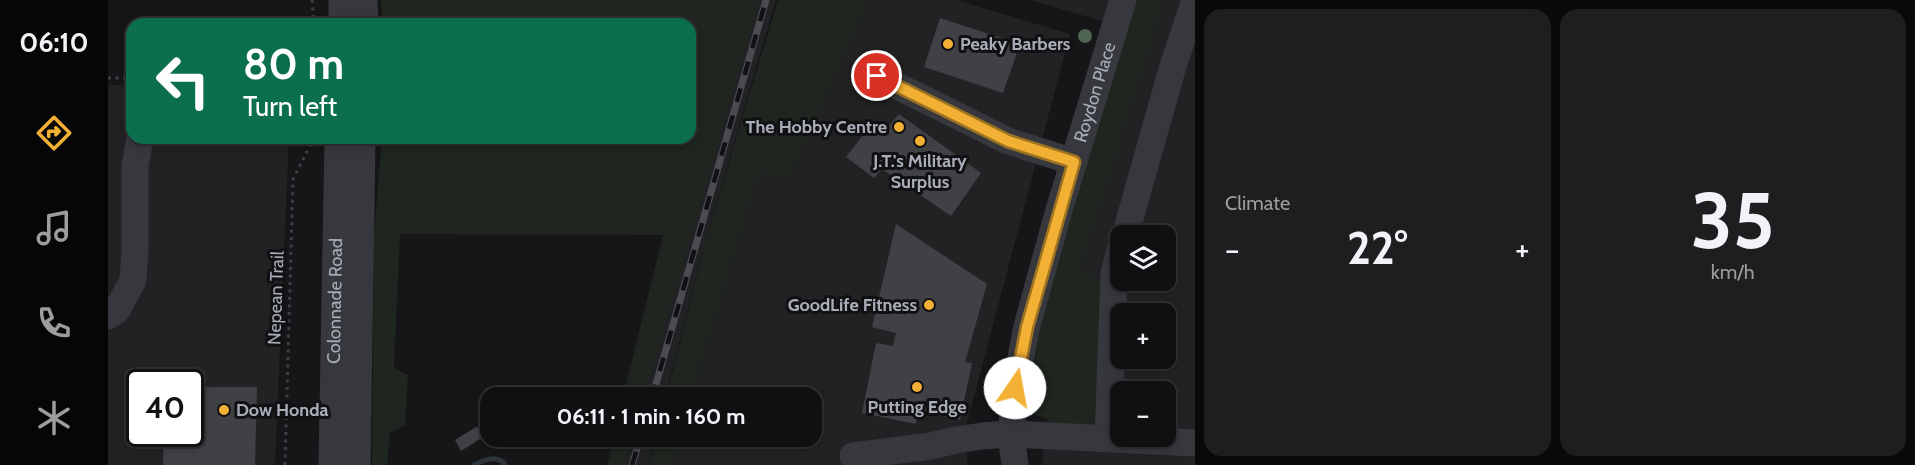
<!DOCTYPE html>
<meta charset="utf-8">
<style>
body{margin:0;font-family:Cabin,sans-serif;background:#1e1e20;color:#f1f3f6;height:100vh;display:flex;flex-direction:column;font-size:22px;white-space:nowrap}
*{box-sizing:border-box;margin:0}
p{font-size:20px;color:#9c9d9f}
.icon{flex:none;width:33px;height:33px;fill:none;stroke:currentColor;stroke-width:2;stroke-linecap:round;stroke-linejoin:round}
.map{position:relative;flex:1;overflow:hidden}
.drawer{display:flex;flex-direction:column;gap:9px;padding:9px;background:#09090a;width:720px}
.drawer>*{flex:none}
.hud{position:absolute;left:18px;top:18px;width:570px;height:126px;border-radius:18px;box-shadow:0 3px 9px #0003,0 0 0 2px #303032;background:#0b6e4f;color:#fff;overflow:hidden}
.fabs{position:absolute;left:1002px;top:225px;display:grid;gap:12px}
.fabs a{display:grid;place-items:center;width:66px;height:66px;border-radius:12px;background:#101012;box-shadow:0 3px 9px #0003,0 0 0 2px #303032;font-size:30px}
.speed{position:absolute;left:18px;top:369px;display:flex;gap:12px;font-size:30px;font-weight:700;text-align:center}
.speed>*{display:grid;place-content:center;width:78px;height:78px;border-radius:50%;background:#101012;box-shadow:0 3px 9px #0003,0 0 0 2px #303032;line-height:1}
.speed .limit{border:3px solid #111;border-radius:9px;background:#fff;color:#111}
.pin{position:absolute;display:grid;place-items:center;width:51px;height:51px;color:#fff;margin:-26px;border:3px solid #fff;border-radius:50%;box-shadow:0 2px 6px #0007}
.me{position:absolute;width:66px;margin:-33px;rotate:12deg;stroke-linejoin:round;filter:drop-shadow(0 0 4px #0008)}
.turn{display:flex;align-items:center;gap:21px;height:126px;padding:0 18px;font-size:27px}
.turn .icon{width:78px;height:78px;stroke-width:2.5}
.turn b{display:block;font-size:42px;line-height:51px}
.big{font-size:45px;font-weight:700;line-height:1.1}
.drawer .widget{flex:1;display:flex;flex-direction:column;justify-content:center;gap:9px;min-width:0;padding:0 21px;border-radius:18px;background:#1e1e20}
.drawer .dial{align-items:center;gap:0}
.dial b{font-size:78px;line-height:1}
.heat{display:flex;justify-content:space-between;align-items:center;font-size:33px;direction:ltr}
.drawer .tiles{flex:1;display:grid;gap:9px;grid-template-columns:repeat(2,1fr)}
.trip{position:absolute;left:372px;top:387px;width:342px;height:60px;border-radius:18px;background:#101012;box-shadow:0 3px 9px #0003,0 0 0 2px #303032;font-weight:700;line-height:60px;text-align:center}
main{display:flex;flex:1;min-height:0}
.dock{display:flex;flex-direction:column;width:108px;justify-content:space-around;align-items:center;background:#060607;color:#9c9d9f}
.dock .icon{width:42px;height:42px}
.dock .on{color:#f2b134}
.dock b{font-size:27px;color:#f1f3f6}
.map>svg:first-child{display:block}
</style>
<main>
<nav class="dock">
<b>06:10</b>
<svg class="icon on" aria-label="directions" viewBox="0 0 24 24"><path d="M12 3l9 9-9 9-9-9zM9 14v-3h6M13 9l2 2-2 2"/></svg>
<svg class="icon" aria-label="music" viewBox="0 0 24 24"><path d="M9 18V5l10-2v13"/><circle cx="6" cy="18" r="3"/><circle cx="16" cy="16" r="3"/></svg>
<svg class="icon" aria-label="phone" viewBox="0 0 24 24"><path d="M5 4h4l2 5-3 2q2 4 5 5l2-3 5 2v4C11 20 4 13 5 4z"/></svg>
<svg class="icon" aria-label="climate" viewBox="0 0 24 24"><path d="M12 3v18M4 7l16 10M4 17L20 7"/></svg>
</nav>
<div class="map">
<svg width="1087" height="465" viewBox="0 0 1087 465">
<rect width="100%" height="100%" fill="#161618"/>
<g fill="#222225" fill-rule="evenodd">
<polygon points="649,0 668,0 598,239 557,397 535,398"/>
<polygon points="711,0 848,0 962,34 859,423 859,465 564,465 573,437 704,436 704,398 584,397 652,167"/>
<polygon points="922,0 1004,0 998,22"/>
<path d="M1045,0H1087V465H934L956,275ZM1012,236H1058V280H1012ZM1012,314H1058V358H1012ZM1012,392H1058V436H1012Z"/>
<path d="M0,85H24V138H181L167,465H0ZM32,382H82V434H32Z"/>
<polygon points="523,437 547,437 540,465 515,465"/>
</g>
<g fill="#1e261f">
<polygon points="273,0 651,0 536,397 515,397 555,235 292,234 286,368 300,375 297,425 282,433 279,465 264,465 266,234 274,138 582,138 582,24 274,24"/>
<polygon points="670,0 760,0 682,177 651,172 584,397 558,397 598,239"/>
<polygon points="1028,0 1056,0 973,268 994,282 989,416 977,426 957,425 927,415 919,402 943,273"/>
<polygon points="506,437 525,437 516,465 499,465"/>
<polygon points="548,437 573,437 564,465 541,465"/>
</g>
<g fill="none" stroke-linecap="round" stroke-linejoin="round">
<path stroke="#2c353c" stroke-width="5" d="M366,465C376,460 387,455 396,463V465"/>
</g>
<g fill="#404145">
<polygon points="832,18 912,44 895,93 816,67"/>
<polygon points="791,114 873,173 843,216 774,169 766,178 738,157 762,126 780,127"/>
<polygon points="788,224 879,284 857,362 864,363 852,420 810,411 808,424 754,413 768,343 785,346 788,333 764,327"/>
<polygon points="82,387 149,387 147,465 55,465 56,434 82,434"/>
<polygon points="368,427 380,429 378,440 372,439 353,451 347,440"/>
<polygon points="396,436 410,436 409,444 395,442"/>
</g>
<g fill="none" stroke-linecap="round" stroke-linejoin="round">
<g stroke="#3d3f44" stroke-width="3" stroke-dasharray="3 4.5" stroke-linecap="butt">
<polyline points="204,0 206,24"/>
<polyline points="0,78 24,78"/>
<polyline points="177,465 185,179 206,138"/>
</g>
<g stroke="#37383d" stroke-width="27">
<polyline points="234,0 234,24"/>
<polyline points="256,0 257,24"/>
<polyline points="769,76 900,141 966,162"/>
<polyline points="1017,236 1065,66 1087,0"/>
<polyline points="0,316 9,310 25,280 27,251 27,166 32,138"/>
<polyline points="1000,438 1006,274 1012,250"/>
<polyline points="745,456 823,446 848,440 874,436 903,434 1087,443"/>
<path id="s1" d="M224,465L230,138"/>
<polyline points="249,465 254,138"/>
<path id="s2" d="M907,465L903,434L907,388L919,326L951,210L1015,0"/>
</g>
<g stroke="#4a4c52" stroke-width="7">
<g id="rail">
<polyline points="544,398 658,0"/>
<polyline points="524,465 533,436"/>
</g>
</g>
<use href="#rail" stroke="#111113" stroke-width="4.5" stroke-dasharray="14" stroke-linecap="butt"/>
</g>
<circle fill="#506452" cx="977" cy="36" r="7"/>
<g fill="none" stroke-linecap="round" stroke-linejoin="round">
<g stroke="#9d7322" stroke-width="15">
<polyline id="route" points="769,76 900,141 966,162 919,327 907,388"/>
</g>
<use href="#route" stroke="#f2b134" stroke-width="10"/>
</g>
<g fill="#f2b134" stroke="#111113" stroke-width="2">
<circle cx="840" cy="44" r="6"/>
<circle cx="791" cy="127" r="6"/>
<circle cx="812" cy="141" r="6"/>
<circle cx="821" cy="305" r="6"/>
<circle cx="809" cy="387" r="6"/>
<circle cx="116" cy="410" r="6"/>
</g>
<g text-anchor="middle" stroke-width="6" stroke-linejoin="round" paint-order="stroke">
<g font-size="18" font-weight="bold" fill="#a8adb8" stroke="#111113" text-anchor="start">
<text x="852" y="50">Peaky Barbers</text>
<text x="779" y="133" text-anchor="end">The Hobby Centre</text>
<text x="812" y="167" text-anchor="middle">J.T.'s Military<tspan x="812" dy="21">Surplus</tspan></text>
<text x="809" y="311" text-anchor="end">GoodLife Fitness</text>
<text x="809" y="413" text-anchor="middle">Putting Edge</text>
<text x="128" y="416">Dow Honda</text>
</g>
<g font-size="18" fill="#a8adb8" stroke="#111113">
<text dy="6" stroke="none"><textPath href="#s2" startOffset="384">Roydon Place</textPath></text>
<text transform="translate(168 298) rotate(-88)" y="6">Nepean Trail</text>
<text dy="6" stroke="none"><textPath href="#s1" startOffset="164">Colonnade Road</textPath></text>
</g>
</g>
</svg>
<div class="fabs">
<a><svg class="icon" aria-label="layers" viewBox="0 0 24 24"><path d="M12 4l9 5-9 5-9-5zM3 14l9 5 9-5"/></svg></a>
<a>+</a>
<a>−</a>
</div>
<div class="speed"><div class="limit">40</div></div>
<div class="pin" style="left:769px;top:76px;background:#d93025"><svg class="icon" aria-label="arrive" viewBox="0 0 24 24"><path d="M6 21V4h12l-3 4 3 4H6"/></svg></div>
<svg class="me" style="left:907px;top:388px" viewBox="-20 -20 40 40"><circle r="19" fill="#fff"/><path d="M0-13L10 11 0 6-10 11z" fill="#f2b134"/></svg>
<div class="trip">06:11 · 1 min · 160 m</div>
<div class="hud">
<div class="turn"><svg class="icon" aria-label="left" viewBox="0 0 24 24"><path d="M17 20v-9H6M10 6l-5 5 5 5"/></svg><div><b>80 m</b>Turn left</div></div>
</div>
</div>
<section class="drawer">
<div class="tiles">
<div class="widget"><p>Climate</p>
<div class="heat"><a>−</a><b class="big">22°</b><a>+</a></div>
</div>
<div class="widget dial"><b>35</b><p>km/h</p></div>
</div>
</section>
</main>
